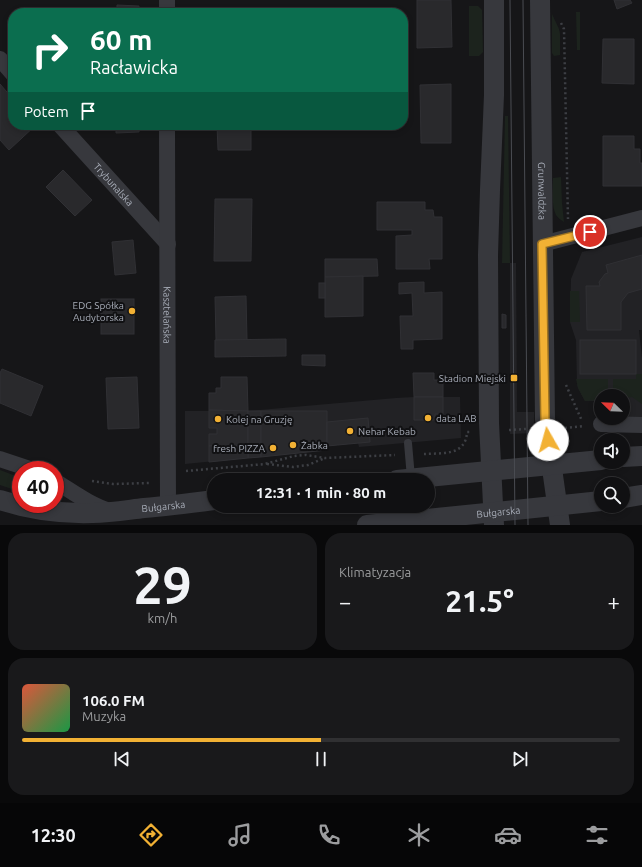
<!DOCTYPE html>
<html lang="pl">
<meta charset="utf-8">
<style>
body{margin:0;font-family:Ubuntu,sans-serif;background:#19191b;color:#f1f3f6;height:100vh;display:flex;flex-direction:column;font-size:15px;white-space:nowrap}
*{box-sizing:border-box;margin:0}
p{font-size:13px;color:#9c9d9f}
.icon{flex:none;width:22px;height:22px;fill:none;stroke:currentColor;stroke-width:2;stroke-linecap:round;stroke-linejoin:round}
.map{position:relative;height:525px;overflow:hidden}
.side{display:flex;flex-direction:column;gap:8px;padding:8px;background:#09090a;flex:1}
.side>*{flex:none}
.banner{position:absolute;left:8px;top:8px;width:400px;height:122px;border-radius:16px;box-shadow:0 2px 6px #0003,0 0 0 1px #303032;background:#0b6e4f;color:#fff;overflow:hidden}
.needle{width:26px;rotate:293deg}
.tools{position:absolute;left:594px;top:389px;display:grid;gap:8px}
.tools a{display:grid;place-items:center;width:36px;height:36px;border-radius:50%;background:#101012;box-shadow:0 2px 6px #0003,0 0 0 1px #303032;font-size:20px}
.speed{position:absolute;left:12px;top:461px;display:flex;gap:8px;font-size:20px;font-weight:700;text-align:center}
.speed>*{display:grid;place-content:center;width:52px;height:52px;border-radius:50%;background:#101012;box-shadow:0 2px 6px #0003,0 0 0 1px #303032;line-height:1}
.speed .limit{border:6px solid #d22;background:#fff;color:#111}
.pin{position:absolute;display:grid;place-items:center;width:34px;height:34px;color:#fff;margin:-17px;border:2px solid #fff;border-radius:50%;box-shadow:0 1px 4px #0007}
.me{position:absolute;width:44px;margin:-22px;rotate:353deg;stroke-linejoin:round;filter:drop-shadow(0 0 3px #0008)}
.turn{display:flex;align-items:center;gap:14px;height:84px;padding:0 16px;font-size:18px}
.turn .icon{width:52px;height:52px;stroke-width:2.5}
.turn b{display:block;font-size:28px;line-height:34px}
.then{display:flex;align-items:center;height:38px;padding:0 16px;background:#0003;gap:8px;font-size:15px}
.big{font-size:30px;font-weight:700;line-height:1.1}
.side .tile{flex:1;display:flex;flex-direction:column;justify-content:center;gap:6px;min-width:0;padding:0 14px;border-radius:16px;background:#19191b}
.side .dial{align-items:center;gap:0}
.dial b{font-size:52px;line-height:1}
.song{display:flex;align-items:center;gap:12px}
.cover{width:48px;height:48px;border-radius:6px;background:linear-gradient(135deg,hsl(10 70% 55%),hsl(140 70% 35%))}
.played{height:4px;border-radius:2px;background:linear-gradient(90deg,#f2b134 50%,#303032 50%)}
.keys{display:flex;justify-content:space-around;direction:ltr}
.heat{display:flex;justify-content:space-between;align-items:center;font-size:22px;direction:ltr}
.side .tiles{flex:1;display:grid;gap:8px;grid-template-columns:1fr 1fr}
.tile:last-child{grid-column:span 2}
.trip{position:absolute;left:207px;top:473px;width:228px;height:40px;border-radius:20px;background:#101012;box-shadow:0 2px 6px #0003,0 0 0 1px #303032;font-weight:700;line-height:40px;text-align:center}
.tab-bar{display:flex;height:64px;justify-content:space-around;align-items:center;background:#060607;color:#9c9d9f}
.tab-bar .icon{width:28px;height:28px}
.tab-bar .active{color:#f2b134}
.tab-bar b{font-size:18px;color:#f1f3f6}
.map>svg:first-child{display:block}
</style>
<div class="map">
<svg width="642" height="525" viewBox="0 0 642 525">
<rect width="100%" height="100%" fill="#161618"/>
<g fill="#222225" fill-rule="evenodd">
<path d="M642,237V330H639L642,358V417L597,421L595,401H585L578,388L577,384L576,340L570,322L571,279L582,252ZM601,396H623V418H601Z"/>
<polygon points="510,263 516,263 517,412 534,412 534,433 510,434"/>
<polygon points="414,397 460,397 461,438 359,447 358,443 327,446 327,450 185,464 185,411 248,411 396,398"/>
</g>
<g fill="#1c231d">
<polygon points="469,6 478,6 482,10 483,52 479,56 469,56"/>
<polygon points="576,12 580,12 580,50 577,50"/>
<polygon points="552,14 559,29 560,34 560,55 554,56 552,53"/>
<polygon points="505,116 508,116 510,263 502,263"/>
<path d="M561,177L562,203L564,222C561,220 558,218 556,215C551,205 553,188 553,178Z"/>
<polygon points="570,291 579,291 580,322 570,322"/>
<polygon points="636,374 642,374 642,404 632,397 623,398 623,396 613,396 613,379 636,379"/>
<polygon points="576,379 608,379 608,396 601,396 601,400 585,401 578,388"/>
<polygon points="0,470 21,478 21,492 0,485"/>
</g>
<g fill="#29292c" stroke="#303034">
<polygon points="417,0 451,0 452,47 417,48"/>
<polygon points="614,0 630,0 632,3 617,9"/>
<polygon points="117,5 139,6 138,13 117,13"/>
<polygon points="603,39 634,39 634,84 602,83"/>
<polygon points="0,84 13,99 13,125 36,125 9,150 0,140"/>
<polygon points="451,84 451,143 421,143 420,85"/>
<polygon points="116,125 139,125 139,132 116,133"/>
<polygon points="217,125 251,125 251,150 218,150"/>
<polygon points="603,136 634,136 634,149 640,149 640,163 642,163 642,186 603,186"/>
<polygon points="63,170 92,200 75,216 46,187"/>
<polygon points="215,199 252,199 251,261 214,261"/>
<polygon points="377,202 425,202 425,210 433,210 434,217 442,217 442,259 429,259 430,269 396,269 396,236 412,235 412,230 377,230"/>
<polygon points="133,240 136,273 115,275 112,242"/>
<polygon points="642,255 642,289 628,293 621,302 621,330 587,330 586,286 600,286 599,282 605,274 608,273 606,265"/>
<polygon points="325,259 377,259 378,276 325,277"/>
<polygon points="363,276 363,316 325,317 325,277"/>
<polygon points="424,282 424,293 442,292 442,339 413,340 413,349 401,349 400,316 413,316 412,293 399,294 399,283"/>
<rect x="319" y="283" width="6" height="15"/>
<polygon points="246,296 247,340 216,340 215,297"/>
<rect x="101" y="299" width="33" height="35"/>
<polygon points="502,314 506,315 506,328 502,328"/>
<polygon points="286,339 286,356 215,357 215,340"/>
<rect x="580" y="340" width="56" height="34"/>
<polygon points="302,355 325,355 325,366 302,365"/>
<polygon points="2,369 43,386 31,416 0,403 0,373"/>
<polygon points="413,373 434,373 434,380 443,380 443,397 414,397"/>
<polygon points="137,377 139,428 108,429 106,378"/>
<polygon points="221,377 247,377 248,411 209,410 209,393 216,393 216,388 221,388"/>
<polygon points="414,397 443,397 443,414 435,414 435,420 414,420"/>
<polygon points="209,410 248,411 248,446 209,446 209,434 217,434 217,428 209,428"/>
<polygon points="248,411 261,411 261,457 248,458"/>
<polygon points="261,411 327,411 327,450 261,457"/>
<polygon points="368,418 370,442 327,446 327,422"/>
<polygon points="209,446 248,446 248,458 209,462"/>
</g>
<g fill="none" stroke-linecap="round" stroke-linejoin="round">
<g stroke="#3d3f44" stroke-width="2.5" stroke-dasharray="2 3" stroke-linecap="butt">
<polyline points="561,23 564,29 568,219"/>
<polyline points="566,385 582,421"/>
<polyline points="565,428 584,426"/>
<polyline points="509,430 526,429"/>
<path d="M424,454C442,453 466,456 467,432H470"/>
<polyline points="267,464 293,467 308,465 325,458"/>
<polyline points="186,471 265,464 294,456 306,455 325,458 395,455"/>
<polyline points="92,481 113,484 151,483"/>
</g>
<polyline stroke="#37383d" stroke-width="8" points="408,443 411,478"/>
<g stroke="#37383d" stroke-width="16">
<polyline points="167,0 167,13"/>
<polyline points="0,59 13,74"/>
<path id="s1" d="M60,125L168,244"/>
<path id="s2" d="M167,125L168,506"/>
<polyline points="542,244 642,218"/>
<polyline points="601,424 642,425"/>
<polyline points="0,459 33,470"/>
<path d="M55,481C73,492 90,505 110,511"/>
</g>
<g stroke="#37383d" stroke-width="20">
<polyline points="494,0 494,95 490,190 488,255 489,423 494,525"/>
<path id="s3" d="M540,0L545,419L560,525"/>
<polyline points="623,457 642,456"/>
<polyline points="397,480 601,460"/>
<polyline points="623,498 642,495"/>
<path id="s4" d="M0,500C30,510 62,514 93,513C110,513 127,510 144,508C168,506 191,503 214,500"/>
<path id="s5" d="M367,525L515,510L601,501"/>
</g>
<g stroke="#4a4c52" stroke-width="1">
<polyline points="510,0 515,525"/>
<polyline points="523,0 528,525"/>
</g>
</g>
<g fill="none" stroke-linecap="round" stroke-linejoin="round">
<g stroke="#9d7322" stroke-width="10">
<polyline id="route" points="548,440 545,419 542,244 590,232"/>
</g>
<use href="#route" stroke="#f2b134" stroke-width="7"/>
</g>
<g fill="#f2b134" stroke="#111113" stroke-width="1.5">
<circle cx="132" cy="311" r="4"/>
<rect x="510" y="374" width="8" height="8" rx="2"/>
<circle cx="428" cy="418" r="4"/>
<circle cx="218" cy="419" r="4"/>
<circle cx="350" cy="431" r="4"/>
<circle cx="293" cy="445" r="4"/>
<circle cx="273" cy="448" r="4"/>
</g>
<g text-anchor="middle" stroke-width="4" stroke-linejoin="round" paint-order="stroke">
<g font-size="10" fill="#a8adb8" stroke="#111113">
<text dy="4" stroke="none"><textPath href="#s1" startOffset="80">Trybunalska</textPath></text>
<text dy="4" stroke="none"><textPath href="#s3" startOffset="191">Grunwaldzka</textPath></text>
<text dy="4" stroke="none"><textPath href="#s2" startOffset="190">Kasztelańska</textPath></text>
<text dy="4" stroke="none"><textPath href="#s4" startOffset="165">Bułgarska</textPath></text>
<text dy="4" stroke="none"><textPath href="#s5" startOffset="132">Bułgarska</textPath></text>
</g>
<g font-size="10" fill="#a8adb8" stroke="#111113" text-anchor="start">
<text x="124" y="309" text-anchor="end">EDG Spółka<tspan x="124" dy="12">Audytorska</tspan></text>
<text x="506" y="382" text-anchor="end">Stadion Miejski</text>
<text x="436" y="422">data LAB</text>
<text x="226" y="423">Kolej na Gruzję</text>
<text x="358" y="435">Nehar Kebab</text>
<text x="301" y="449">Żabka</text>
<text x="265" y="452" text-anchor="end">fresh PIZZA</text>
</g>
</g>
</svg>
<div class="tools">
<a><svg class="needle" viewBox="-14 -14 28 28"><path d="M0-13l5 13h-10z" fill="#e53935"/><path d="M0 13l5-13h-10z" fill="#9c9d9f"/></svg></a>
<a><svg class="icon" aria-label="sound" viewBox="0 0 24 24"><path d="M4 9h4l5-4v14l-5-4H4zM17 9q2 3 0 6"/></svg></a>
<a><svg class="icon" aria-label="search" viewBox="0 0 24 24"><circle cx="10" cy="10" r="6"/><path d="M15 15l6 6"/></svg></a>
</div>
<div class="speed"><div class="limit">40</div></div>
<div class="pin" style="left:590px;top:232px;background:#d93025"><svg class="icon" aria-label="arrive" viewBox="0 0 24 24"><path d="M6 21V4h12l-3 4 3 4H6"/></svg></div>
<svg class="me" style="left:548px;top:440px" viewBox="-20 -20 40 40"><circle r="19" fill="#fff"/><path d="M0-13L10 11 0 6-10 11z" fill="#f2b134"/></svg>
<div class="trip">12:31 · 1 min · 80 m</div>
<div class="banner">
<div class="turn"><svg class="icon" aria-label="right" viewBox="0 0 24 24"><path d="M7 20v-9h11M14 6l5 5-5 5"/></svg><div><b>60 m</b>Racławicka</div></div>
<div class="then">Potem<svg class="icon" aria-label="arrive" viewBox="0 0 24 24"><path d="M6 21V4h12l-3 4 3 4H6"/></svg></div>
</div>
</div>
<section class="side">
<div class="tiles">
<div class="tile dial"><b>29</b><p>km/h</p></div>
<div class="tile"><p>Klimatyzacja</p>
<div class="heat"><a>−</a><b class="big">21.5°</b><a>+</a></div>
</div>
<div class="tile">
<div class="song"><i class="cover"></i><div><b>106.0 FM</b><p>Muzyka</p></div></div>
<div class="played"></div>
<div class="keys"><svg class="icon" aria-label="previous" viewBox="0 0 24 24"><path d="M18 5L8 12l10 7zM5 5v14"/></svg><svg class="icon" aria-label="pause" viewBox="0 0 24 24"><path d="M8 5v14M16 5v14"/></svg><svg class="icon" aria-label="next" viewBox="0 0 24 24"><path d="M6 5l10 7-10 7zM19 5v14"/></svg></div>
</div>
</div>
</section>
<nav class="tab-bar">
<b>12:30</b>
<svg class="icon active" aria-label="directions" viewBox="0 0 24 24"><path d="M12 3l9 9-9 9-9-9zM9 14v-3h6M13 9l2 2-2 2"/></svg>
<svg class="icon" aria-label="music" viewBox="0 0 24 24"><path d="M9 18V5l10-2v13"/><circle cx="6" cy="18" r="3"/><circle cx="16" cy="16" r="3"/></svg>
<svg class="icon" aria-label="phone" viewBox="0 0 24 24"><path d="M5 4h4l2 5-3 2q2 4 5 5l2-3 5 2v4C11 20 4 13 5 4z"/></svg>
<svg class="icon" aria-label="climate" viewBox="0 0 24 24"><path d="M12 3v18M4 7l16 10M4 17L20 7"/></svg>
<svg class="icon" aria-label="car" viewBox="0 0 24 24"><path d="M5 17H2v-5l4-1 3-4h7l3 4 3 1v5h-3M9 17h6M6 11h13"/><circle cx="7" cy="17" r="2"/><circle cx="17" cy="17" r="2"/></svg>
<svg class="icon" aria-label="filters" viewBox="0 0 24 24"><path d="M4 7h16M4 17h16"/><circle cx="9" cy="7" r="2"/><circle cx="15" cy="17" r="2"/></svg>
</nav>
